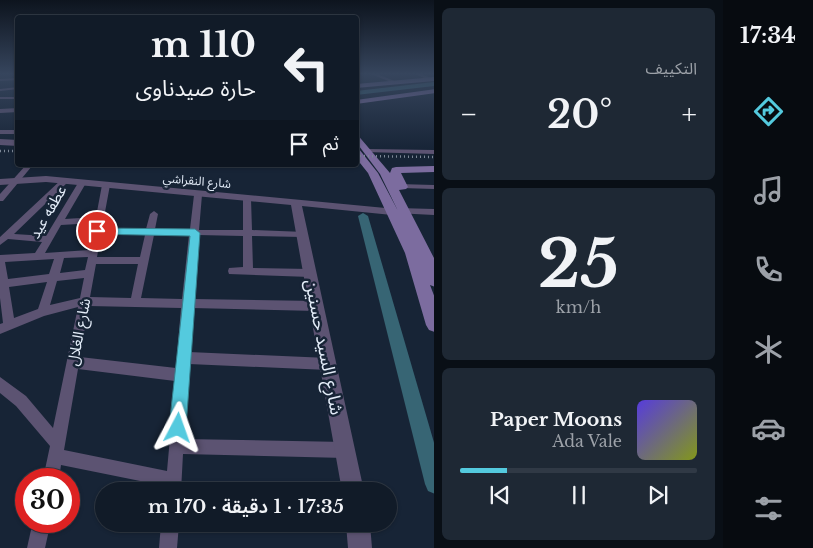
<!DOCTYPE html>
<html lang="ar">
<meta charset="utf-8">
<style>
body{margin:0;font-family:"Libre Baskerville","Noto Sans Arabic",serif;background:#1e2834;color:#f1f3f6;direction:rtl;height:100vh;display:flex;flex-direction:column;font-size:19px;white-space:nowrap}
*{box-sizing:border-box;margin:0}
p{font-size:16px;color:#9ca1a8}
.icon{flex:none;width:28px;height:28px;fill:none;stroke:currentColor;stroke-width:2;stroke-linecap:round;stroke-linejoin:round}
.map{position:relative;flex:1;overflow:hidden;direction:ltr}
.details{display:flex;flex-direction:column;gap:8px;padding:8px;background:#090f16;width:289px}
.details>*{flex:none}
.hud{position:absolute;left:15px;top:15px;width:344px;height:152px;border-radius:5px;box-shadow:0 1px 4px #0004,0 0 0 1px #303945;direction:rtl;background:#111b28;color:#f1f3f6;overflow:hidden}
.speed{position:absolute;left:15px;top:468px;display:flex;gap:10px;font-size:25px;font-weight:700;text-align:center}
.speed>*{display:grid;place-content:center;width:65px;height:65px;border-radius:50%;background:#111b28;box-shadow:0 1px 4px #0004,0 0 0 1px #303945;line-height:1}
.speed .limit{border:8px solid #d22;background:#fff;color:#111}
.pin{position:absolute;display:grid;place-items:center;width:42px;height:42px;color:#fff;margin:-21px;border:2px solid #fff;border-radius:50%;box-shadow:0 1px 5px #0007}
.me{position:absolute;width:55px;margin:-28px;rotate:4deg;stroke-linejoin:round;filter:drop-shadow(0 0 4px #0008)}
.turn{display:flex;align-items:center;gap:18px;height:105px;padding:0 20px;font-size:22px}
.turn .icon{width:65px;height:65px;stroke-width:2.5}
.turn b{display:block;font-size:35px;line-height:42px}
.then{display:flex;align-items:center;height:48px;padding:0 20px;background:#0003;gap:10px;font-size:19px}
.big{font-size:38px;font-weight:600;line-height:1.1}
.details .widget{flex:1;display:flex;flex-direction:column;justify-content:center;gap:8px;min-width:0;padding:0 18px;border-radius:8px;background:#1e2834}
.details .dial{align-items:center;gap:0}
.dial b{font-size:65px;line-height:1}
.song{display:flex;align-items:center;gap:15px}
.cover{width:60px;height:60px;border-radius:8px;background:linear-gradient(135deg,hsl(250 70% 55%),hsl(70 70% 35%))}
.played{height:5px;border-radius:2px;background:linear-gradient(90deg,#54cade 20%,#303945 20%)}
.keys{display:flex;justify-content:space-around;direction:ltr}
.heat{display:flex;justify-content:space-between;align-items:center;font-size:28px;direction:ltr}
.trip{position:absolute;left:95px;top:482px;width:302px;height:50px;border-radius:25px;background:#111b28;box-shadow:0 1px 4px #0004,0 0 0 1px #303945;font-weight:600;line-height:50px;text-align:center;direction:rtl}
main{display:flex;flex:1;min-height:0}
.dock{display:flex;flex-direction:column;width:90px;justify-content:space-around;align-items:center;background:#070b10;color:#9ca1a8}
.dock .icon{width:35px;height:35px}
.dock .selected{color:#54cade}
.dock b{font-size:22px;color:#f1f3f6}
.map>svg:first-child{display:block}
</style>
<main>
<nav class="dock">
<b>17:34</b>
<svg class="icon selected" aria-label="directions" viewBox="0 0 24 24"><path d="M12 3l9 9-9 9-9-9zM9 14v-3h6M13 9l2 2-2 2"/></svg>
<svg class="icon" aria-label="music" viewBox="0 0 24 24"><path d="M9 18V5l10-2v13"/><circle cx="6" cy="18" r="3"/><circle cx="16" cy="16" r="3"/></svg>
<svg class="icon" aria-label="phone" viewBox="0 0 24 24"><path d="M5 4h4l2 5-3 2q2 4 5 5l2-3 5 2v4C11 20 4 13 5 4z"/></svg>
<svg class="icon" aria-label="climate" viewBox="0 0 24 24"><path d="M12 3v18M4 7l16 10M4 17L20 7"/></svg>
<svg class="icon" aria-label="car" viewBox="0 0 24 24"><path d="M5 17H2v-5l4-1 3-4h7l3 4 3 1v5h-3M9 17h6M6 11h13"/><circle cx="7" cy="17" r="2"/><circle cx="17" cy="17" r="2"/></svg>
<svg class="icon" aria-label="filters" viewBox="0 0 24 24"><path d="M4 7h16M4 17h16"/><circle cx="9" cy="7" r="2"/><circle cx="15" cy="17" r="2"/></svg>
</nav>
<section class="details">
<div class="widget"><p>التكييف</p>
<div class="heat"><a>−</a><b class="big">20°</b><a>+</a></div>
</div>
<div class="widget dial"><b>25</b><p>km/h</p></div>
<div class="widget">
<div class="song"><i class="cover"></i><div><b>Paper Moons</b><p>Ada Vale</p></div></div>
<div class="played"></div>
<div class="keys"><svg class="icon" aria-label="previous" viewBox="0 0 24 24"><path d="M18 5L8 12l10 7zM5 5v14"/></svg><svg class="icon" aria-label="pause" viewBox="0 0 24 24"><path d="M8 5v14M16 5v14"/></svg><svg class="icon" aria-label="next" viewBox="0 0 24 24"><path d="M6 5l10 7-10 7zM19 5v14"/></svg></div>
</div>
</section>
<div class="map">
<svg width="435" height="548" viewBox="0 0 435 548">
<rect width="100%" height="100%" fill="#172436"/>
<g fill="none" stroke-linecap="round" stroke-linejoin="round">
<g fill="#376574" fill-rule="evenodd">
<polygon points="435,82 435,86 356,95 356,91"/>
<polygon points="363,213 368,216 435,446 435,494 428,491 425,484 358,216"/>
</g>
<g fill="#5c5372" fill-rule="evenodd">
<polygon points="371,74 377,74 397,82 393,83"/>
<polygon points="415,74 421,74 433,79 429,80"/>
<polygon points="18,78 18,80 0,81 0,79"/>
<polygon points="18,87 18,89 0,91 0,89"/>
<rect x="0" y="97" width="18" height="2"/>
<polygon points="18,108 18,112 0,113 0,109"/>
<polygon points="367,149 435,150 435,154 365,152 364,151"/>
<polygon points="26,165 32,166 3,201 0,201 0,194"/>
<path d="M62,179L69,181L14,234L46,236L78,183L82,181L86,183L65,219L96,217L102,185L106,183L110,185L102,228L146,229L150,214L154,211L158,214L155,229H190L194,195L198,193L202,195L199,230H243V199L247,197L251,199L252,230L305,232L306,234L302,237L252,236L253,268L310,269L314,270L315,273L314,276L310,277L229,274L228,271L229,268L243,267V236L198,235L193,299L316,301L320,303L321,306L320,309L316,311L192,308L189,352L328,358L332,360L334,364L332,368L328,370L189,364L184,439L345,442L350,445L353,450L350,455L345,458L183,454L181,491H165V486L61,465L59,479H43L50,446L16,406L0,393V377L26,396L53,428L78,307L44,316L0,334V324L3,323L0,298V255L35,253L42,242L8,239L0,245V237ZM95,223L89,250L45,253L61,225ZM101,234L145,235L140,257H97ZM154,235H189L182,299L141,298ZM88,257L85,270L60,273L64,258ZM54,259L49,274L8,279L5,262ZM96,264H138L131,298L90,297ZM84,278L80,298L50,305L57,281ZM47,282L38,309L14,318L9,287ZM89,306L181,308L176,368L80,357ZM78,369L175,381L167,471L64,450Z"/>
<polygon points="398,184 435,185 435,189 401,188 398,188"/>
<polygon points="398,208 435,209 435,215 395,213 394,211"/>
<polygon points="33,521 51,521 45,548 27,548"/>
<polygon points="161,524 179,524 177,548 159,548"/>
</g>
<g fill="#5c5372" fill-rule="evenodd">
<rect x="0" y="130" width="18" height="4"/>
<polygon points="0,139 18,140 18,146 0,145"/>
<polygon points="46,176 396,209 396,213 392,215 302,206 364,491 342,491 291,205 46,182 0,185 0,179"/>
<polygon points="346,524 370,524 372,548 348,548"/>
</g>
<g fill="#7c6c9f" fill-rule="evenodd">
<polygon points="435,77 435,81 356,88 356,84"/>
<polygon points="435,89 435,93 356,104 356,100"/>
<polygon points="356,133 390,173 392,168 396,167 435,166 435,172 401,173 408,187 406,189 399,190 435,260 435,287 430,285 435,298 435,332 429,330 426,325 405,253 368,173 356,158 356,148 359,149 378,173 398,211 380,174 356,142"/>
</g>
<g stroke="#7c8796" stroke-width="2.5" stroke-dasharray="1 3" stroke-linecap="butt">
<polyline points="0,151 18,151"/>
<polyline points="356,156 435,157"/>
</g>
</g>
<linearGradient id="sky" x2="0" y2="1"><stop stop-color="#0d141e"/><stop offset="0.49" stop-color="#36455d"/><stop offset="1" stop-color="#36455d" stop-opacity="0"/></linearGradient>
<rect width="435" height="151" fill="url(#sky)"/>
<polygon fill="#54cade" stroke="#378390" points="97,228 195,229 200,233 186,428 183,434 178,437 172,434 169,428 190,236 93,234 92,231"/>
<g text-anchor="middle" stroke-width="5" stroke-linejoin="round" paint-order="stroke">
<g font-size="12" fill="#e3ecf8" stroke="#172436">
<text transform="translate(197 181) rotate(5)" y="4">شارع النقراشي</text>
</g>
<g font-size="15" fill="#e3ecf8" stroke="#172436">
<text transform="translate(48 212) rotate(-60)" y="5">عطفه عيد</text>
<text transform="translate(79 332) rotate(-79)" y="5">شارع الغلال</text>
</g>
<g font-size="18" fill="#e3ecf8" stroke="#172436">
<text transform="translate(324 347) rotate(79)" y="6">شارع السيد حسنين</text>
</g>
</g>
</svg>
<div class="speed"><div class="limit">30</div></div>
<div class="pin" style="left:97px;top:231px;background:#d93025"><svg class="icon" aria-label="arrive" viewBox="0 0 24 24"><path d="M6 21V4h12l-3 4 3 4H6"/></svg></div>
<svg class="me" style="left:178px;top:428px" viewBox="-20 -20 40 40"><path d="M0-17L14 15 0 8-14 15z" fill="#54cade" stroke="#fff" stroke-width="4"/></svg>
<div class="trip">17:35 · 1 دقيقة · 170 m</div>
<div class="hud">
<div class="turn"><svg class="icon" aria-label="left" viewBox="0 0 24 24"><path d="M17 20v-9H6M10 6l-5 5 5 5"/></svg><div><b>110 m</b>حارة صيدناوى</div></div>
<div class="then">ثم<svg class="icon" aria-label="arrive" viewBox="0 0 24 24"><path d="M6 21V4h12l-3 4 3 4H6"/></svg></div>
</div>
</div>
</main>
